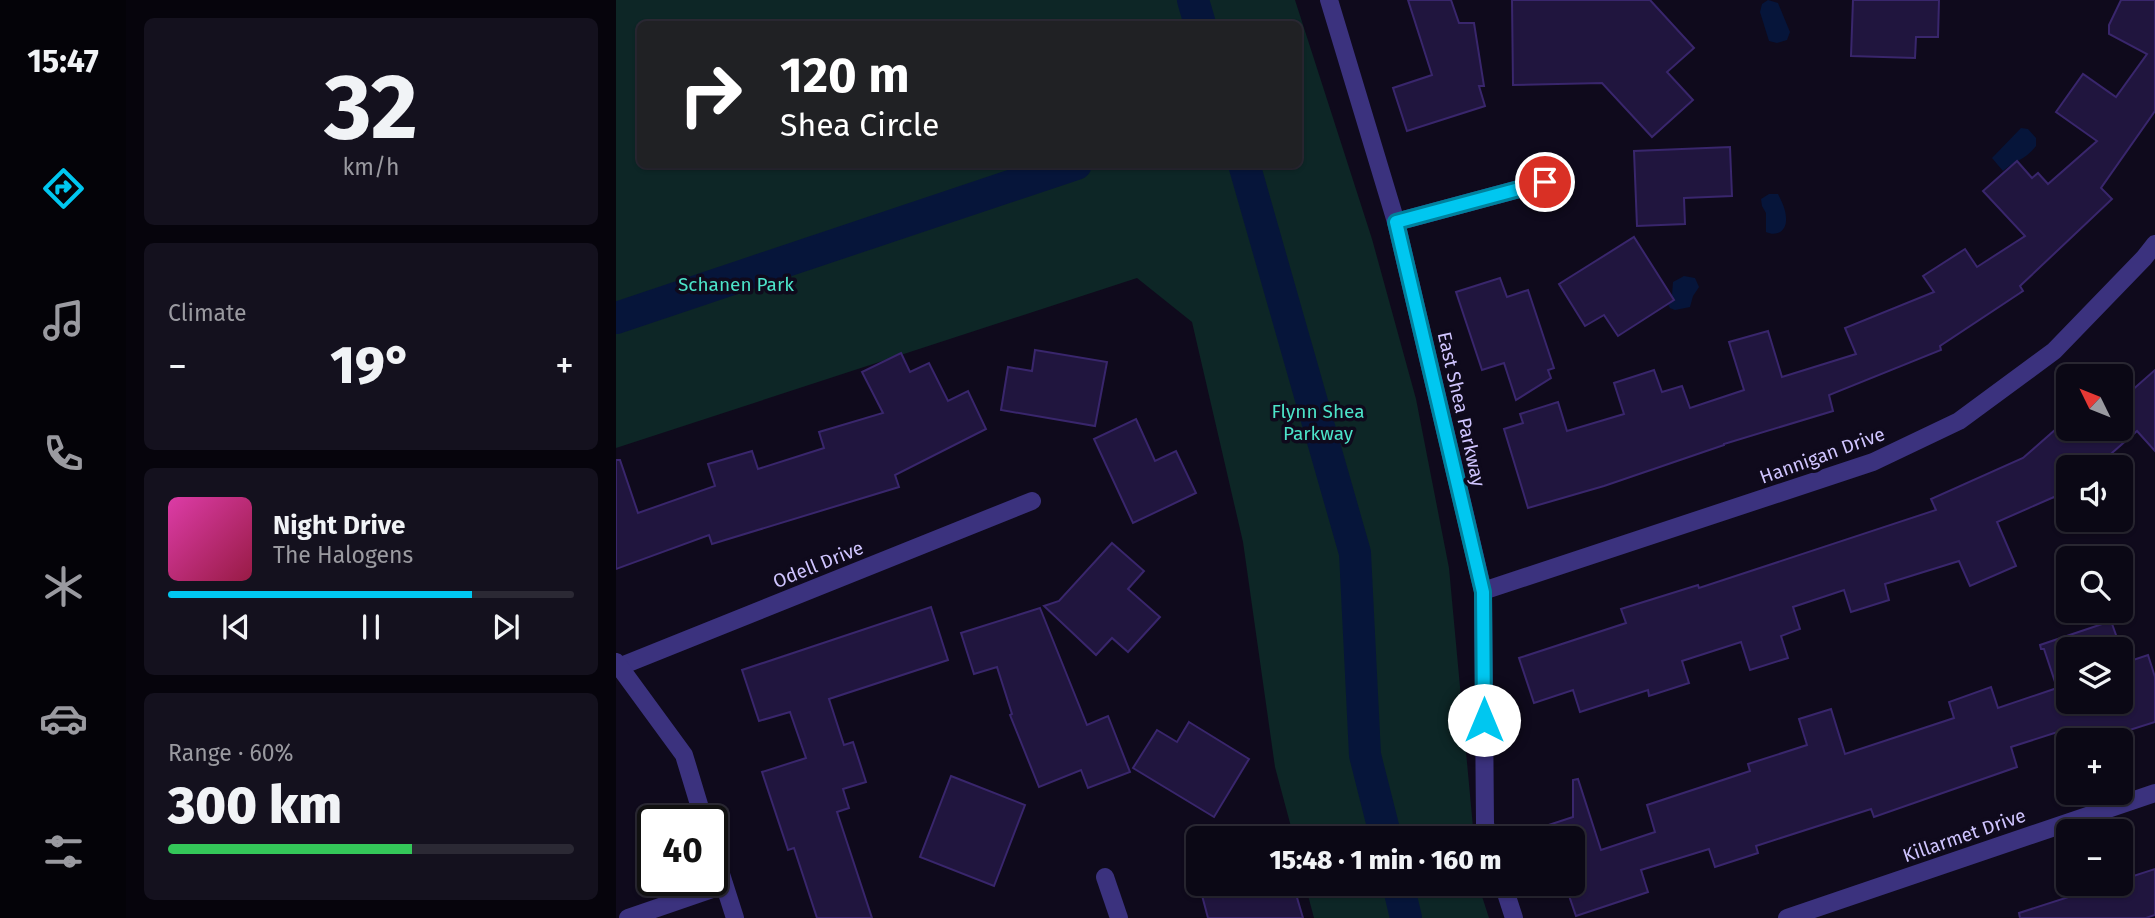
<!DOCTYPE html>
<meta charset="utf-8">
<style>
body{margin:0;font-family:"Fira Sans",sans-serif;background:#14111e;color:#f1f3f6;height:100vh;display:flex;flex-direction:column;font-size:26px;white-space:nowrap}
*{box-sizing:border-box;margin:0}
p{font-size:23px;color:#9a9aa0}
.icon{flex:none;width:38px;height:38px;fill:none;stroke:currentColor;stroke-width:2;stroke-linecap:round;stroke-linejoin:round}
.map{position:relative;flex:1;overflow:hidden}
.panel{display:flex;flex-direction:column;gap:18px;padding:18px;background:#06040c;width:490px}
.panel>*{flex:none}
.top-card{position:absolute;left:21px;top:21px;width:665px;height:147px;border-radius:10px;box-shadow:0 2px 5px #0004,0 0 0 2px #2b2934;background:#202124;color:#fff;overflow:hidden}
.needle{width:46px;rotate:313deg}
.controls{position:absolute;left:1440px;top:364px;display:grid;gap:14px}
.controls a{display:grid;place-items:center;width:77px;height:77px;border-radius:10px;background:#0b0815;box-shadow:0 2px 5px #0004,0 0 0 2px #2b2934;font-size:35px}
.speed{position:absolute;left:21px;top:805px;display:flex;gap:14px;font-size:35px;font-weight:700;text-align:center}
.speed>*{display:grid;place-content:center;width:91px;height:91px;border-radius:50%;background:#0b0815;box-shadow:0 2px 5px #0004,0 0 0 2px #2b2934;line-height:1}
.speed .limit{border:4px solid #111;border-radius:10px;background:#fff;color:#111}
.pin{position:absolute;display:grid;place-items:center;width:60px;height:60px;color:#fff;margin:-30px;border:4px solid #fff;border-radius:50%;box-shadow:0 2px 7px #0007}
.me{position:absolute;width:77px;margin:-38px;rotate:0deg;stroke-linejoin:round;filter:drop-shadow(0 0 5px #0008)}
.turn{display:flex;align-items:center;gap:24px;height:147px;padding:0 28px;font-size:32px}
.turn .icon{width:91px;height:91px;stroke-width:2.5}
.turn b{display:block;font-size:49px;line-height:60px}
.big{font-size:52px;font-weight:800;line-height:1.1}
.panel .tile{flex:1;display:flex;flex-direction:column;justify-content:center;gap:10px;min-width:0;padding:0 24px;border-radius:10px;background:#14111e}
.panel .dial{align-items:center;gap:0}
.dial b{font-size:91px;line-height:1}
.song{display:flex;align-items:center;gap:21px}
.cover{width:84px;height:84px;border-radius:10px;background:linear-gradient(135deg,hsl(320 70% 55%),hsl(340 70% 35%))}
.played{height:7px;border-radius:4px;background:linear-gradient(90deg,#00c7f0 75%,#2b2934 75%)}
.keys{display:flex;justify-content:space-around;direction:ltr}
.heat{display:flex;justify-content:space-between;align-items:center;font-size:38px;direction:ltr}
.charge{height:10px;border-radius:5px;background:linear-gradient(90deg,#34c759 60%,#2b2934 0)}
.trip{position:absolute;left:570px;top:826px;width:399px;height:70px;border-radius:10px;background:#0b0815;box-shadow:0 2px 5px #0004,0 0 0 2px #2b2934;font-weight:800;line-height:70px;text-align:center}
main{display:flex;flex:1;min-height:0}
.tab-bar{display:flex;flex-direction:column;width:126px;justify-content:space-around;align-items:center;background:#040308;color:#9a9aa0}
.tab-bar .icon{width:49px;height:49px}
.tab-bar .selected{color:#00c7f0}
.tab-bar b{font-size:32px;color:#f1f3f6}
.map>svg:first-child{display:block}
</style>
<main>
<nav class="tab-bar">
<b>15:47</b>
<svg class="icon selected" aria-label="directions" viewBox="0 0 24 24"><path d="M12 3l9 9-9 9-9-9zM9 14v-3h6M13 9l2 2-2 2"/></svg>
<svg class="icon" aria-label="music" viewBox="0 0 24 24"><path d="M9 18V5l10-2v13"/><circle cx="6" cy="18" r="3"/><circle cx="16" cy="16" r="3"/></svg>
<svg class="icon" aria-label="phone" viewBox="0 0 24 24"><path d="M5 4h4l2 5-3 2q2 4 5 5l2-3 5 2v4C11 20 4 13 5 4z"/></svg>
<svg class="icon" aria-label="climate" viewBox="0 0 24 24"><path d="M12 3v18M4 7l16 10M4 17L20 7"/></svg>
<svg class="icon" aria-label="car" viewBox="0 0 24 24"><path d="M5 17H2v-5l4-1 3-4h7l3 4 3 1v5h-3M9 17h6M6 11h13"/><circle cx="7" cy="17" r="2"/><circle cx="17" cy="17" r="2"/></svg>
<svg class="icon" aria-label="filters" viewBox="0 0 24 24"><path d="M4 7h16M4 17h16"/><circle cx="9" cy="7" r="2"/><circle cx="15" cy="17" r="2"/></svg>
</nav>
<section class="panel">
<div class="tile dial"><b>32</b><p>km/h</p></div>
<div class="tile"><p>Climate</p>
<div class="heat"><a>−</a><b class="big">19°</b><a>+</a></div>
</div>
<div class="tile">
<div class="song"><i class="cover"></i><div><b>Night Drive</b><p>The Halogens</p></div></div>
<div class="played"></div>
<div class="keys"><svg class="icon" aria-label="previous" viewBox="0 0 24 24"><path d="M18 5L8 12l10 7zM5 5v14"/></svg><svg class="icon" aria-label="pause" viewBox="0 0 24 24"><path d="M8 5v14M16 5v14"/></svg><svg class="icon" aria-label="next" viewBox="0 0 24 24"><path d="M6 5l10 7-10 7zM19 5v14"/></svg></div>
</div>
<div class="tile"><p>Range · 60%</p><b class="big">300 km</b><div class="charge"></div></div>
</section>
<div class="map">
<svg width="1539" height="918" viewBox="0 0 1539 918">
<rect width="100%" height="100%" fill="#0f0a1c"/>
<g fill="#0d2626" fill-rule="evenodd">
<path d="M0,0H679L756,239L800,399L833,568L858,838H678L659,767L627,542L576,322L521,278L0,448ZM24,24H682V164H24Z"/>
<polygon points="689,884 862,884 873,918 698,918"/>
</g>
<g fill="#06153a">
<polygon points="1152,0 1162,3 1174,32 1171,40 1161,43 1153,41 1144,12 1146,4"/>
<path d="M1405,128L1412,129L1420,138V146C1408,161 1400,159 1387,171L1376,158Z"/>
<path d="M1153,194H1162C1166,202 1170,210 1170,218C1171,231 1161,237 1150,232V213L1146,206L1145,199Z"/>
<polygon points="1068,276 1079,278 1083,287 1077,296 1074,307 1059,310 1054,308 1051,302 1056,295 1057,282"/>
</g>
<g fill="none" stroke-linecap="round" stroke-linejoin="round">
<g stroke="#06153a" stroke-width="32">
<polyline points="577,0 584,24"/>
<polyline points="628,164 739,553 749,755 770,838"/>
<polyline points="0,318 460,164"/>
<polyline points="782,884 790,918"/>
</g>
</g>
<g fill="#20153e" stroke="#39266c" stroke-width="2">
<polygon points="792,0 835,0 843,23 858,23 868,86 863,86 869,106 791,131 777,88 816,75"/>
<polygon points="896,0 1034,0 1078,48 1051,72 1077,100 1036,137 986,83 897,85"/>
<polygon points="1237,0 1323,0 1322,37 1300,37 1299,58 1235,56"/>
<polygon points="1505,0 1539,0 1539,111 1485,188 1496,199 1404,286 1407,291 1324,346 1325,350 1213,395 1217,411 1108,444 1108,445 988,486 912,508 888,429 907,423 904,414 942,402 951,431 1008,414 998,383 1038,370 1046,392 1066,386 1074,408 1128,390 1113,342 1152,331 1166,377 1240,354 1229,328 1318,292 1307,276 1349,249 1361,267 1409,236 1367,191 1401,161 1416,178 1422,173 1432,184 1481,141 1440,112 1467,74 1500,97 1531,54 1493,34 1493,25"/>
<polygon points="1114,147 1116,196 1068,198 1069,224 1021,226 1018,151"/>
<polygon points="1018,237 1058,300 1002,336 988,315 969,326 943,284"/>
<polygon points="884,278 891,297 912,290 938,368 932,370 935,378 900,400 888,363 866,370 840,292"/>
<polygon points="419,350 491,362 479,426 385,410 392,367 416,371"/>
<polygon points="285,353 294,372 313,363 332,401 352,391 370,429 279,475 283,487 96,544 93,535 0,569 0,460 4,460 22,513 99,486 92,464 136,451 142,469 208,448 203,432 267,413 246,372"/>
<polygon points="1539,370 1539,451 1521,431 1480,467 1452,467 1452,513 1438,497 1381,522 1400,566 1354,586 1343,561 1269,584 1273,600 1235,612 1228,590 1177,607 1184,629 1165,636 1172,658 1134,670 1125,642 1066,661 1073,683 1033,696 1032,690 964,712 957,690 918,703 903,658 1010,623 1005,609 1082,585 1083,588 1320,510 1315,499 1407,458 1440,429 1505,429 1505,400"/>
<polygon points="520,419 539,461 560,451 580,493 517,523 478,439"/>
<polygon points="496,543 528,571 512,589 544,617 512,652 496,638 480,655 428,606 443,601"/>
<polygon points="315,607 332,660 213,699 228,745 237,742 250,782 227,789 233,808 221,812 256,918 201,918 178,848 172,850 146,772 190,758 174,712 143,721 126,670"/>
<polygon points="424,608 471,725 492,716 514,772 472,788 465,770 423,787 394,715 396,714 381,667 358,674 345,633"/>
<polygon points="1495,621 1505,649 1452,649 1452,702 1505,702 1505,664 1532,655 1539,677 1539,722 1482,740 1458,740 1454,728 1395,747 1401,767 1258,817 1255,809 1140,846 1142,853 1099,867 1093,849 1025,870 1032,892 960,916 949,884 957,884 957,838 909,838 908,833 957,817 957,780 962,779 985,850 1039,832 1031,805 1134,771 1132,764 1191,745 1183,719 1215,709 1229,754 1338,718 1333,702 1375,687 1382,708 1441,688 1428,649 1425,649 1424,645"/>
<polygon points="573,722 633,759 598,817 517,768 541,730 561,742"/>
<polygon points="335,776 409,805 378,886 304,857"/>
<polygon points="1539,869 1539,915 1530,918 1404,918 1403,913 1493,884 1505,884 1505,880"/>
<polygon points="583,884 677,884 687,918 592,918"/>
</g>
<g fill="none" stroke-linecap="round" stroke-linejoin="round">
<g stroke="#3b327e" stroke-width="18">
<polyline points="780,222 929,182"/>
<polyline points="867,591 1257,462 1343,421 1438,351 1528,258 1539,244"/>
<polyline points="5,666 416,501"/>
<polyline points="489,877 503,918"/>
<polyline points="12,918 108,885"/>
</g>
<g stroke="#3b327e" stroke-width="18">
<polyline points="713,0 780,222 867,591 869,824 873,838"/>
<polyline points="0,662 68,755 88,821"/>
<polyline points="96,846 119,918"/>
<polyline points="887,884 898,918"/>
<polyline points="1171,918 1539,793"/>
</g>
</g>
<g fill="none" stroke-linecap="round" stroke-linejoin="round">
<g stroke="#00819c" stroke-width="18">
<polyline id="route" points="868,720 867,592 780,222 929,182"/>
</g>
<use href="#route" stroke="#00c7f0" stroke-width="12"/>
</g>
<g text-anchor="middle" stroke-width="7" stroke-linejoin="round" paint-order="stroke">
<g font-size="19" fill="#4ce4c9" stroke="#0f0a1c">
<text x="120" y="291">Schanen Park</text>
<text x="702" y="418">Flynn Shea<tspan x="702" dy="22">Parkway</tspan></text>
</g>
<g font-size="19" fill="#d0c5ff" stroke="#0f0a1c">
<text transform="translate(846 409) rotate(77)" y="7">East Shea Parkway</text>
<text transform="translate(1206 455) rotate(-20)" y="7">Hannigan Drive</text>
<text transform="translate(202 564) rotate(-22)" y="7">Odell Drive</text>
<text transform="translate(1348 835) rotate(-19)" y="7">Killarmet Drive</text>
</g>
</g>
</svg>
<div class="controls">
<a><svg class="needle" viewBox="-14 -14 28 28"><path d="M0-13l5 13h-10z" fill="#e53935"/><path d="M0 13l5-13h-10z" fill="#9a9aa0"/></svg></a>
<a><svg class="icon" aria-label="sound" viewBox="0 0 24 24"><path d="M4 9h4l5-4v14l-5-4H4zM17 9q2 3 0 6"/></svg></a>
<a><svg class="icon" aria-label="search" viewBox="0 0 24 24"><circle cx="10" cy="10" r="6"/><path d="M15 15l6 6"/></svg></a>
<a><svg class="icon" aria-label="layers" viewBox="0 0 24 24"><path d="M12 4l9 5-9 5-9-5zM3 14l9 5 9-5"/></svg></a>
<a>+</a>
<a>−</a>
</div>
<div class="speed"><div class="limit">40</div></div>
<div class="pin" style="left:929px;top:182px;background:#d93025"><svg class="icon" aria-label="arrive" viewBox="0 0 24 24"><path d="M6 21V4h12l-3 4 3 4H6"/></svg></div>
<svg class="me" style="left:868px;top:720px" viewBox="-20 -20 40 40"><circle r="19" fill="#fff"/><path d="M0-13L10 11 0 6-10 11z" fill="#00c7f0"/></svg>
<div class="trip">15:48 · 1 min · 160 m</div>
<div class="top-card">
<div class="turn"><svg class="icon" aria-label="right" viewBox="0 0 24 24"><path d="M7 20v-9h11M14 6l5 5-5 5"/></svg><div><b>120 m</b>Shea Circle</div></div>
</div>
</div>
</main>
